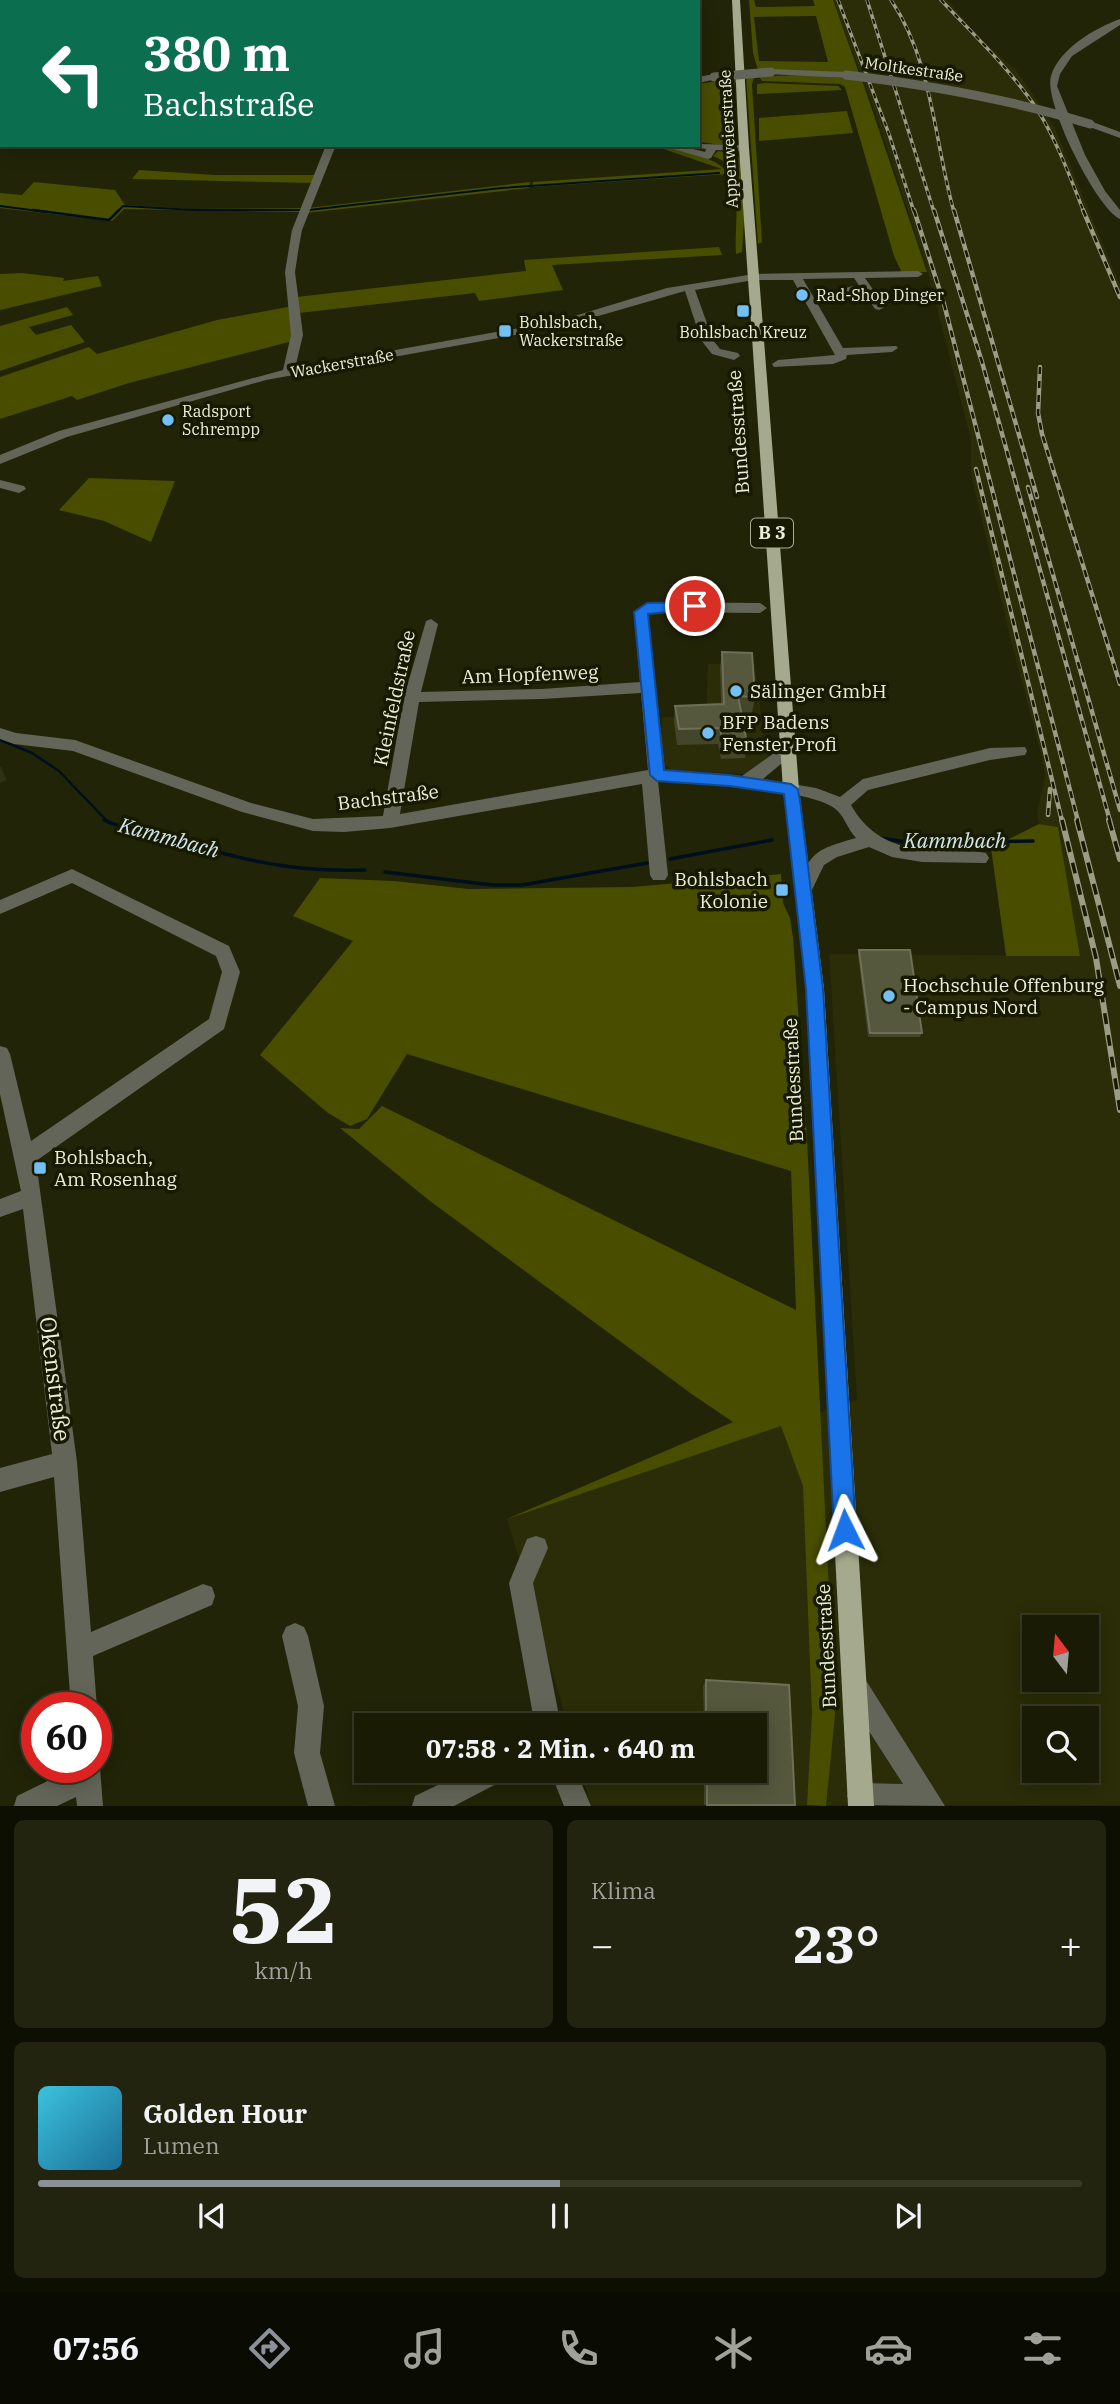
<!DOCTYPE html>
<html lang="de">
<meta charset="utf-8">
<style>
body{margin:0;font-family:"IBM Plex Serif",serif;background:#22240f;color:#f1f3f6;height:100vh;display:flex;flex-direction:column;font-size:26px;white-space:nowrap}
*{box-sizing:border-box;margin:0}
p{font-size:23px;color:#9fa19a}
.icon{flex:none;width:38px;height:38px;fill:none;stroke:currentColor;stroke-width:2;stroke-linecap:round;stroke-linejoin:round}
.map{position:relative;height:1806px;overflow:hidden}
.side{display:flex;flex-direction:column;gap:14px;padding:14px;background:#0e0f03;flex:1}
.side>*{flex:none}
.hud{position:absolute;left:0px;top:0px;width:700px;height:147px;box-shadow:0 4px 18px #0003,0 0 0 2px #373927;background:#0b6e4f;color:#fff;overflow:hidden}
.needle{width:46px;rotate:344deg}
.controls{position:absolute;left:1022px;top:1615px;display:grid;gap:14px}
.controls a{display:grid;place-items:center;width:77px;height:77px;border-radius:0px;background:#191b05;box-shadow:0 4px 18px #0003,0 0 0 2px #373927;font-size:35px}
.speed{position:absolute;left:21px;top:1692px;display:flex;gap:14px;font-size:35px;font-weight:700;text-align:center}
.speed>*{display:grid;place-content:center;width:91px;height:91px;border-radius:50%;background:#191b05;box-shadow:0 4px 18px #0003,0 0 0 2px #373927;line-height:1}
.speed .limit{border:10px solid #d22;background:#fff;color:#111}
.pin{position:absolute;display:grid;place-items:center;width:60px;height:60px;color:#fff;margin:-30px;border:4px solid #fff;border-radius:50%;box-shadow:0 2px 7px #0007}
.me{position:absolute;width:77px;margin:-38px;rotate:357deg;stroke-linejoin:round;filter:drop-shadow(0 0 5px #0008)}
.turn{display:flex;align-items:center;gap:24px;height:147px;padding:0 28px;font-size:32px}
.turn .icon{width:91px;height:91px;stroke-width:2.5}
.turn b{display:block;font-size:49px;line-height:60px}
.big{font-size:52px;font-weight:800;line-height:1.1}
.side .card{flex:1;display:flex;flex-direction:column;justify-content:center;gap:10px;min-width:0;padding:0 24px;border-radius:10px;background:#22240f}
.side .dial{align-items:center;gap:0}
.dial b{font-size:91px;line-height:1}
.song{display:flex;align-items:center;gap:21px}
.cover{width:84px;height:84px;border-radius:10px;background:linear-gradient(135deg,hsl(190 70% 55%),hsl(200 70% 35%))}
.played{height:7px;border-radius:4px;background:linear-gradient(90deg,#8c9099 50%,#373927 50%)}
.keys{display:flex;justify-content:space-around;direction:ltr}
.heat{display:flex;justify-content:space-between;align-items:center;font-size:38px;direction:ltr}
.side .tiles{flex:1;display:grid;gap:14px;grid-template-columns:1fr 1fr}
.card:last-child{grid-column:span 2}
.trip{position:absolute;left:354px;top:1713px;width:413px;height:70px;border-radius:0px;background:#191b05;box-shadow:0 4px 18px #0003,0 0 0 2px #373927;font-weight:800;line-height:70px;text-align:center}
.menu{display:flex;height:112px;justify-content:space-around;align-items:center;background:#0a0b02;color:#9fa19a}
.menu .icon{width:49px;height:49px}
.menu .selected{color:#8c9099}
.menu b{font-size:32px;color:#f1f3f6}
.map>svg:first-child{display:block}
</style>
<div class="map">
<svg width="1120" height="1806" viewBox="0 0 1120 1806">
<rect width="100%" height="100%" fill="#212407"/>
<g fill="#2a2d07" fill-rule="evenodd">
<path d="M833,0H947L982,40L1017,71L1055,128L1120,285V1805H591L581,1771H754V1726L568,1725L507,1519L857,1400L829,954L1080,956L1058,827L1039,824L1037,812L1045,777L1042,757L1010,637L971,475V440L925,262L874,109ZM1034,1628H1087V1680H1034ZM1034,1718H1087V1771H1034Z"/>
<polygon points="708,664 755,664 765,748 769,757 759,768 744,774 672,770 661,762 662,717 706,716"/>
</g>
<g fill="#484d00" fill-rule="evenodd">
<path d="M749,0H754L756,7L815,6L813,0H833L859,73L758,70L753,53ZM816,16L828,62L759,61L754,17Z"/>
<polygon points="755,75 752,84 762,242 758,244 746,76"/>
<polygon points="809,75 862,80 927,272 902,273 894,256 845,87 840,84 762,81 759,76"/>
<path d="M737,78L734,86L737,137C726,148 712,144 698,141V84Z"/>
<polygon points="765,83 838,86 842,90 757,94 757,84"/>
<polygon points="847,111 853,133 759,141 759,118"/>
<path d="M652,145C669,145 722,158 728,174L532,187L533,182L722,169Z"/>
<path d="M718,151L736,154L741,160L744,221L742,252L736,254C734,232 742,179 728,164C724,161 718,158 713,156Z"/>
<polygon points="139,170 215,175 317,175 314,183 132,179"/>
<polygon points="34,182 115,190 125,205 193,209 304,208 302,212 124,209 112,221 0,208 0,193 22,195"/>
<polygon points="530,182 529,188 306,213 308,208"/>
<polygon points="719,247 722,255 552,265 563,290 479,301 475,293 299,313 296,297 526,271 524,260"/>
<polygon points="22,273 64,278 63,281 98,276 102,286 0,310 0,274"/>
<polygon points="293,306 293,341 129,383 77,400 72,396 0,419 0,377 89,347 97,354 217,320"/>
<polygon points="67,307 73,315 29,327 36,335 71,325 85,342 0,371 0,326"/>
<polygon points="89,478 175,481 151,542 104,521 59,510"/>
<polygon points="1039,824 1058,827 1080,956 1006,956 991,848"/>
<polygon points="781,874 783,903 790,918 793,937 807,1138 835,1715 826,1806 807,1805 812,1714 803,1486 781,1426 507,1519 733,1422 693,1395 430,1201 340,1128 359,1129 382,1106 796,1310 791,1171 407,1054 367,1119 350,1126 328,1113 260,1055 353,941 293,916 320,878 394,881 469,889 632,887"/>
</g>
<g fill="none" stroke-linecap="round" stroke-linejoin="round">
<g stroke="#000f1e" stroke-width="2">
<polyline points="0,206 46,212"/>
<polyline points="309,210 501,188 719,173"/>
<polyline points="117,212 123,206 195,210 301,210"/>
</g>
<g stroke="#000f1e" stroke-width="2.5">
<polyline points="33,210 109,220 119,210"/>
<polyline points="0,740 32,753 59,771 107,821"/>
</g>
<g stroke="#000f1e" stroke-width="3.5">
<path d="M104,820C123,830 145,829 166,834C185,839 203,848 222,853C269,866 316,872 365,870"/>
<polyline points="882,838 910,843 1033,841"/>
<polyline points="670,859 772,840"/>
<polyline points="385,872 492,885 522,885 647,863"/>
</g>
<g fill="#636558" fill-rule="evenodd">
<polygon points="601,0 610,0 611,2 602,2"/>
<path d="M1120,19V25L1072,56L1060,74L1057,86L1085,155L1105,191L1120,210V219C1096,208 1043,101 1051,76C1059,49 1095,28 1120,19Z"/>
<polygon points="771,69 846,72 850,75 846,78 768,74 767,72"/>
<polygon points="714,74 717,75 717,79 698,83 698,77"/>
<polygon points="1090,121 1120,132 1120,138 1087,126 1085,124"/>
<polygon points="699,144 744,145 749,148 744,151 716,150 711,158 708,159 659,145 677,145 705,152 706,149 699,148"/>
<polygon points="326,145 336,145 302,230 299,246 295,272 303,335 295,368 558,321 667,288 754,274 918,271 923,274 918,277 865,278 885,307 879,310 875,309 854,278 803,279 843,348 896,346 898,348 892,352 847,355 846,359 833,364 774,367 772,364 778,360 835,355 793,280 754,280 695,290 713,340 720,349 738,353 740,356 734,360 712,354 701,340 685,291 560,327 266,380 67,437 0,464 0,455 59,431 283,370 291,335 285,272 292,230"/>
<polygon points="853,286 857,287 857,291 837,295 831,292"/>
<polygon points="0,480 24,486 26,489 19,493 0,488"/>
<path d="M653,602L760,603L767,608L760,613L655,612L648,615L665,770L742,776L788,743L796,749L794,753L763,779L816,788L840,797L863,779L990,748L1025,747L1027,751L1025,755L990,760L868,790L851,805C880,856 928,850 980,852L986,853L989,858L986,863L922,862L892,857L869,847L837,857L824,865L810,894H798L795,889C813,850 815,850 856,838C848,830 843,813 834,808C805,788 696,784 658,781L668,875L665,880H653L650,875L642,784L390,828L344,832L313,831L242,812L73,751L14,744L0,739V728L16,733L75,740L251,803L313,819L383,816L404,697L426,621L431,619L438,624L421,692L542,689L640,682L634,613ZM641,693L648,770L400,814L419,702L542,699Z"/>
<polygon points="72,869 229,946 240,972 224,1029 36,1161 77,1462 91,1632 203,1584 212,1587 215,1596 212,1605 93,1656 97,1708 96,1710 71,1708 54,1477 0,1492 0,1468 52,1454 23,1209 0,1217 0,1199 21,1191 0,1094 0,1046 7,1048 10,1054 31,1141 209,1019 222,972 216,956 72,883 0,914 0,900"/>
<polygon points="536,1536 545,1539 548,1548 533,1583 561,1726 535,1726 509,1583 527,1539"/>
<polygon points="295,1623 304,1627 308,1636 324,1706 320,1753 335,1806 308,1806 294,1753 298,1706 282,1636 286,1627"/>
<polygon points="858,1678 867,1682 945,1806 851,1805 847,1796 851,1787 860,1783 903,1784 849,1700 845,1691 849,1682"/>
<polygon points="96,1759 100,1768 103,1806 77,1806 76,1797 57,1806 14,1806 17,1796 74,1768 96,1768"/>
<polygon points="467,1771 508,1771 504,1780 454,1806 412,1806 415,1796"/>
<polygon points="550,1771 576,1771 591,1806 564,1806"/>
</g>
<polygon fill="#a5a98d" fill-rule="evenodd" points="732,0 740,0 749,148 799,789 824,989 874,1806 848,1806 806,989 783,789 739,148"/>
<g stroke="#9a9c86" stroke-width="3.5">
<g id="rail-far2">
<polyline points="838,0 889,134 914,212"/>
<polyline points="867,0 934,212"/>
<path d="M891,0C933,62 934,141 954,212"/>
<path d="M941,0C974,35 1010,69 1037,109C1057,141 1070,177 1084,212"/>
</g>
</g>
<g stroke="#9a9c86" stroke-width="4.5">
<g id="rail-far1">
<polyline points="914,210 944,304 1078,821"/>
<polyline points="934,210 982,362 1110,821"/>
<polyline points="954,210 1037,497"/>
<polyline points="1083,210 1120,297"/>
<polyline points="1040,367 1038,413 1042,434 1120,684"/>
<polyline points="976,469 1062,821"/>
<polyline points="1028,487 1120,810"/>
<polyline points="1048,815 1050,789"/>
</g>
</g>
<g stroke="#9a9c86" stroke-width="6">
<g id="rail">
<polyline points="1062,820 1096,958 1120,1110"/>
<polyline points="1077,820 1120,986"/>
<polyline points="1109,820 1120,859"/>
</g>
</g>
<use href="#rail-far2" stroke="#181a00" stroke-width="2" stroke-dasharray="5" stroke-linecap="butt"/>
<use href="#rail-far1" stroke="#181a00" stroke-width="2.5" stroke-dasharray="7" stroke-linecap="butt"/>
<use href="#rail" stroke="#181a00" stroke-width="3.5" stroke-dasharray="11" stroke-linecap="butt"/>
<g stroke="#636558" stroke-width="9">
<path d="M846,75C929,85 1010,99 1090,124"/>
<polyline points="714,77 771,72"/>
</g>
</g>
<g fill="#43462a">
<polygon points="722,652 755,697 752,713 741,713 747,743 745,758 721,759 718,744 677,745 674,722 675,706 721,704 720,668"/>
<polygon points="859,950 922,1033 920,1037 868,1037 858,954"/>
<polygon points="706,1680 789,1685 795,1805 704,1805 704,1771 754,1771 754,1726 704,1726 703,1686"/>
</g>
<polygon fill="#2e3114" points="0,767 1,767 7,780 0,783"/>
<g fill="#55583d" stroke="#6d6f56" stroke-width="2">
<polygon points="722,652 752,653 755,697 738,696 747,743 723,743 720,728 679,729 675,706 724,704"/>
<polygon points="859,950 910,950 922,1033 870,1033"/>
<polygon points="706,1680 789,1685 795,1805 707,1805 707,1771 754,1771 754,1726 706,1726"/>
</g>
<polygon fill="#1a73e8" stroke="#114b97" stroke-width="2" points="695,602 700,603 700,609 648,614 664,770 729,775 791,784 798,789 800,801 823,989 856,1530 853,1538 845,1541 838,1538 834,1530 806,989 784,794 729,786 657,781 650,775 634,612 647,603"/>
<g fill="#73c0f6" stroke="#181a00" stroke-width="2.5">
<circle cx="802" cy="295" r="7"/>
<rect x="736" y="304" width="14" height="14" rx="3.5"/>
<rect x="498" y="324" width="14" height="14" rx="3.5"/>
<circle cx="168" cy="420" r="7"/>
<circle cx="736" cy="691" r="7"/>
<circle cx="708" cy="733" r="7"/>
<rect x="775" y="883" width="14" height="14" rx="3.5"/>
<circle cx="889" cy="996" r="7"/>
<rect x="33" y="1161" width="14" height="14" rx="3.5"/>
</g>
<g text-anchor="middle" stroke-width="7" stroke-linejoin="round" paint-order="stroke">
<g font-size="16" fill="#eceedd" stroke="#181a00">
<text transform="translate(914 69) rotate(8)" y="6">Moltkestraße</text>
<text transform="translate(728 139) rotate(-93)" y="6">Appenweierstraße</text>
<text transform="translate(342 363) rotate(-10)" y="6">Wackerstraße</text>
</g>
<g font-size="16" fill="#eceedd" stroke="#181a00" text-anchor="start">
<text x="816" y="301">Rad-Shop Dinger</text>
<text x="519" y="328">Bohlsbach,<tspan x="519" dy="18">Wackerstraße</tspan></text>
<text x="743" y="338" text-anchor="middle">Bohlsbach Kreuz</text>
<text x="182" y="417">Radsport<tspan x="182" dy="18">Schrempp</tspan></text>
</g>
<rect fill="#181a00" stroke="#acae9b" stroke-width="2" x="751" y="518.5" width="42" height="29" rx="5"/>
<g font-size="18" font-weight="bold" fill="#eceedd">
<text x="772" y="539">B 3</text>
</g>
<g font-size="19" fill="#eceedd" stroke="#181a00">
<text transform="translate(738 432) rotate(-94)" y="7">Bundesstraße</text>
<text transform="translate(530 674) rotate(-2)" y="7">Am Hopfenweg</text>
<text transform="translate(394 698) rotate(-78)" y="7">Kleinfeldstraße</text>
<text transform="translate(388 797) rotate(-7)" y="7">Bachstraße</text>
<text transform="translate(793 1080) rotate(-93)" y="7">Bundesstraße</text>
<text transform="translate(826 1646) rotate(-93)" y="7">Bundesstraße</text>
</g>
<g font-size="19" fill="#eceedd" stroke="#181a00" text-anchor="start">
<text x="750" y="698">Sälinger GmbH</text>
<text x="722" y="729">BFP Badens<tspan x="722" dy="22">Fenster Profi</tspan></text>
<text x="768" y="886" text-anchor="end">Bohlsbach<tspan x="768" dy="22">Kolonie</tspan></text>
<text x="903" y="992">Hochschule Offenburg<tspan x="903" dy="22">- Campus Nord</tspan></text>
<text x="54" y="1164">Bohlsbach,<tspan x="54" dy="22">Am Rosenhag</tspan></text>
</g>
<g font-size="21" font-style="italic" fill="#d2e5f3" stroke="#181a00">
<text transform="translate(169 838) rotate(15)" y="7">Kammbach</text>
<text x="955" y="848">Kammbach</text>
</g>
<g font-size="23" fill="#eceedd" stroke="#181a00">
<text transform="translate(55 1379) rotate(83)" y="8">Okenstraße</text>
</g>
</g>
</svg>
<div class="controls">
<a><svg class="needle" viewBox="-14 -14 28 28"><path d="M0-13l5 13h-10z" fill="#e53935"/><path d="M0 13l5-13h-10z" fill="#9fa19a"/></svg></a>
<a><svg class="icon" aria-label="search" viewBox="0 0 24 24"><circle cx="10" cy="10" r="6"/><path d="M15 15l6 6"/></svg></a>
</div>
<div class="speed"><div class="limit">60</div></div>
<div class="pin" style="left:695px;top:606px;background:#d93025"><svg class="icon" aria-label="arrive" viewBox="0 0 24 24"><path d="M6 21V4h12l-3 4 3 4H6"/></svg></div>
<svg class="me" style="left:845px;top:1530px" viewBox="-20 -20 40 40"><path d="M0-17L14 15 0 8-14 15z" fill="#1a73e8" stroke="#fff" stroke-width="4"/></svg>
<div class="trip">07:58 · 2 Min. · 640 m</div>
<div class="hud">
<div class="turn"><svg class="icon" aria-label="left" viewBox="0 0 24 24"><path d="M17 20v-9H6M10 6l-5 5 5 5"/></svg><div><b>380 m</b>Bachstraße</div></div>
</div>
</div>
<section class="side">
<div class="tiles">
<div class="card dial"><b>52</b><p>km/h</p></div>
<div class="card"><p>Klima</p>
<div class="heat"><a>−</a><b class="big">23°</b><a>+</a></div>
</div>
<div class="card">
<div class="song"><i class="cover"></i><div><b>Golden Hour</b><p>Lumen</p></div></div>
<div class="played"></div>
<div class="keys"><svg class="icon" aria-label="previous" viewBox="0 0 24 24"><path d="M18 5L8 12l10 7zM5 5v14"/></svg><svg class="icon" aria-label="pause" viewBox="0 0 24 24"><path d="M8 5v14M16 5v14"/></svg><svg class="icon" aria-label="next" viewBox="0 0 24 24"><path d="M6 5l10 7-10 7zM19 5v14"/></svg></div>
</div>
</div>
</section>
<nav class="menu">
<b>07:56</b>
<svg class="icon selected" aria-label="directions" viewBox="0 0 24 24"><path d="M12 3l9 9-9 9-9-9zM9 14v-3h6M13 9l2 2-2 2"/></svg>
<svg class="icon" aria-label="music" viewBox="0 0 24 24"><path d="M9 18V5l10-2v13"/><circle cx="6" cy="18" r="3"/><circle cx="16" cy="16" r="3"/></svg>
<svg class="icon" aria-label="phone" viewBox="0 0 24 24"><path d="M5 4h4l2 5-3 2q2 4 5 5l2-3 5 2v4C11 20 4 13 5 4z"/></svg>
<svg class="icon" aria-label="climate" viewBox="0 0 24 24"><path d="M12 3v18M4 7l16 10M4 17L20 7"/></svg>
<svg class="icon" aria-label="car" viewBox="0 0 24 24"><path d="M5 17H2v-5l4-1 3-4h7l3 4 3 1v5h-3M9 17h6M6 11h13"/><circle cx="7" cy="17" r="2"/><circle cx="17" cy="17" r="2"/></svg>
<svg class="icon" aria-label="filters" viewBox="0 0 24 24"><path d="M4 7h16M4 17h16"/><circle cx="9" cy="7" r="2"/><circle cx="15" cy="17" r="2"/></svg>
</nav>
